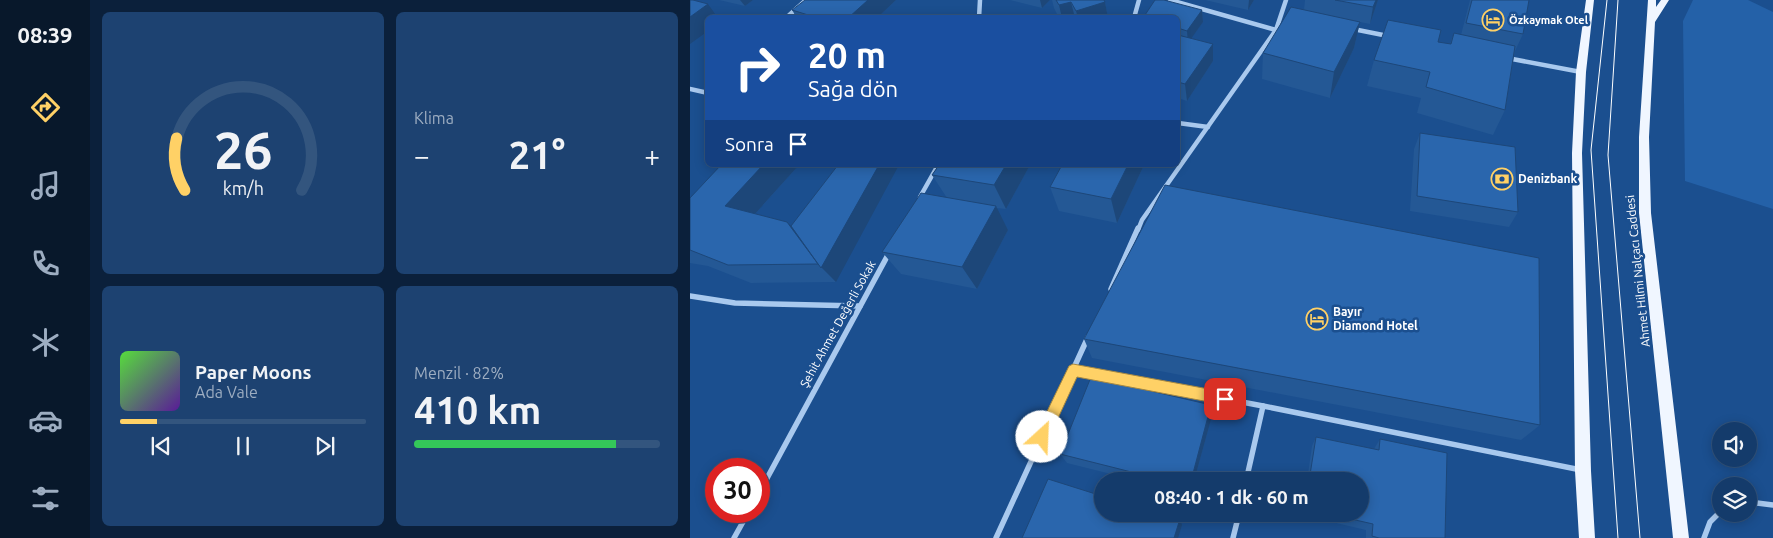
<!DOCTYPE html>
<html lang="tr">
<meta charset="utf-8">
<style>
body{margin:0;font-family:Ubuntu,sans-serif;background:#1d4271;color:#f1f3f6;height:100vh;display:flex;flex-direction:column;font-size:19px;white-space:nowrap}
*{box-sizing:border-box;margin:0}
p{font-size:16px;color:#9dadc1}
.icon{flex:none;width:28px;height:28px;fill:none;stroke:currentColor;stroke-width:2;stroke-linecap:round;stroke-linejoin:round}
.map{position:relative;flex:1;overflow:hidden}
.side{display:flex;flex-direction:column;gap:12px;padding:12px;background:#0b203b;width:600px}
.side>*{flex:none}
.top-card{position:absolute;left:15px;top:15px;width:475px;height:152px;border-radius:8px;box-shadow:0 2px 12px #0003,0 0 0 1px #33557e;background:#1a4fa0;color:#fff;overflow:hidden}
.tools{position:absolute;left:1022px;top:422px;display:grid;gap:10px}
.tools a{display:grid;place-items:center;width:45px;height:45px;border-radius:50%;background:#143b6b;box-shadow:0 2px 12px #0003,0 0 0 1px #33557e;font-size:25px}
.speed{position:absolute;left:15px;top:458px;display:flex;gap:10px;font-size:25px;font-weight:700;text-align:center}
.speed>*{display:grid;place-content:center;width:65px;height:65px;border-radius:50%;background:#143b6b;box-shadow:0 2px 12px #0003,0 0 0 1px #33557e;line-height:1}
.speed .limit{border:8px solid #d22;background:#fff;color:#111}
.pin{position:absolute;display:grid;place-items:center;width:42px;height:42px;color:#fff;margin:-21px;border-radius:10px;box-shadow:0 2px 8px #0006}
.me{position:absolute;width:55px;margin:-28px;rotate:25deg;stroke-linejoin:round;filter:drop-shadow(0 0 4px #0008)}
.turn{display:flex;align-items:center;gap:18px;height:105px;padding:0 20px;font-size:22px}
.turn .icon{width:65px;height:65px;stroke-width:2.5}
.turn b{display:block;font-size:35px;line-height:42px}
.then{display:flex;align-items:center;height:48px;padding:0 20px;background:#0003;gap:10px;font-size:19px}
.big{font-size:38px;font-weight:700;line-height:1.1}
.side .card{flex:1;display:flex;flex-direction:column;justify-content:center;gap:8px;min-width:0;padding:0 18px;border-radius:8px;background:#1d4271}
.side .dial{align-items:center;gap:0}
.dial svg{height:130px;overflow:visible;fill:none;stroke:#33557e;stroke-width:7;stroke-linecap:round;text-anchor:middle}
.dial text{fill:#f1f3f6;stroke:none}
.song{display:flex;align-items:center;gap:15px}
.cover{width:60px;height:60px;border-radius:8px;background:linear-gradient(135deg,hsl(110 70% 55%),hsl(270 70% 35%))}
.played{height:5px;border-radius:2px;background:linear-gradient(90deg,#ffd166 15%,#33557e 15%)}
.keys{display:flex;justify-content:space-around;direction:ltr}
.heat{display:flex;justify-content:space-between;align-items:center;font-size:28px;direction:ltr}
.charge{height:8px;border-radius:4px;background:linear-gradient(90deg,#34c759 82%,#33557e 0)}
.side .tiles{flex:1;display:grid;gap:12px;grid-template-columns:repeat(2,1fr)}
.trip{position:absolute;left:404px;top:472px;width:275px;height:50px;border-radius:25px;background:#143b6b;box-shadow:0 2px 12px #0003,0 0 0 1px #33557e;font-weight:700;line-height:50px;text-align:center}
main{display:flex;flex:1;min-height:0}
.menu{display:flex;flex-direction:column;width:90px;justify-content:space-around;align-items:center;background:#08182b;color:#9dadc1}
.menu .icon{width:35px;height:35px}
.menu .on{color:#ffd166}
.menu b{font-size:22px;color:#f1f3f6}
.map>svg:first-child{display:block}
</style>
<main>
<nav class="menu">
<b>08:39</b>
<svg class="icon on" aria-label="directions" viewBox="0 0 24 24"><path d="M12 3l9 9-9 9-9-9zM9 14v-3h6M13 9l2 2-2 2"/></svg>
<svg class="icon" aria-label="music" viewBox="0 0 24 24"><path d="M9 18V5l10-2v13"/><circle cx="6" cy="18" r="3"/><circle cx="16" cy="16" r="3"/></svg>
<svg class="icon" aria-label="phone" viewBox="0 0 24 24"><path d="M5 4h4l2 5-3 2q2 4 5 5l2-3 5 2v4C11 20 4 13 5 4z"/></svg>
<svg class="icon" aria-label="climate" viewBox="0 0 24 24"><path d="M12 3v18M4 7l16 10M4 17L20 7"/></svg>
<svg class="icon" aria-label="car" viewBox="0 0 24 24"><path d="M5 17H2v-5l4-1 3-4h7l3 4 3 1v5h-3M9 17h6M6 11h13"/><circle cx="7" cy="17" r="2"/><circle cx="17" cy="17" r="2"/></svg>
<svg class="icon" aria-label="filters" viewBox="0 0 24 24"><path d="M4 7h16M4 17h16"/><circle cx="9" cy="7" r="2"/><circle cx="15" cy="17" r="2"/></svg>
</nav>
<section class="side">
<div class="tiles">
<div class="card dial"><svg viewBox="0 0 100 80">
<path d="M14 69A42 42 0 1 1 86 69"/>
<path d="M14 69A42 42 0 0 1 9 37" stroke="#ffd166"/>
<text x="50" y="56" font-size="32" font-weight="700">26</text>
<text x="50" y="72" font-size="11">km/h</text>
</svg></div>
<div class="card"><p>Klima</p>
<div class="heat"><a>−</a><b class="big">21°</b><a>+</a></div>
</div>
<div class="card">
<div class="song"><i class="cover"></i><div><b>Paper Moons</b><p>Ada Vale</p></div></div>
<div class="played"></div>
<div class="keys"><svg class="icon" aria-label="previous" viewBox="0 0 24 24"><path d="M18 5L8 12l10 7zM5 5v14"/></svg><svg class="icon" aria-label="pause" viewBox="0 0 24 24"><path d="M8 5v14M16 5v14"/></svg><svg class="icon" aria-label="next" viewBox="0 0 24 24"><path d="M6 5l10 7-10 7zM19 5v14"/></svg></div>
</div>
<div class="card"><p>Menzil · 82%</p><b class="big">410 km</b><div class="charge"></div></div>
</div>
</section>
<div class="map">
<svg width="1083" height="538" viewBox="0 0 1083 538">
<rect width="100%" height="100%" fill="#1b4f8f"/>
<polygon fill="#2461a8" points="1003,0 1058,0 1083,12 1083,209 995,181 993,21"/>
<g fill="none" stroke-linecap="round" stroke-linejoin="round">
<g stroke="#a9c9ee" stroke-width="4.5">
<polyline points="480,0 586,30"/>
<polyline points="96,18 116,0"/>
<polyline points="289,18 290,0"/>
<polyline points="444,18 449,0"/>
<polyline points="663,29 698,36"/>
<polyline points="817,58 891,72"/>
<polyline points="0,89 18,93"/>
<polyline points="488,123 518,127"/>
<polyline points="230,197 248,165"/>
<polyline points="448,230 452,220 586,30 596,0"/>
</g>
<g stroke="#a9c9ee" stroke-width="5.5">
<polyline points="421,289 448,228"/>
<polyline points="0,296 45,303 170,306"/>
<polyline points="383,370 573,406 556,481"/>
<polyline points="573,406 891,470"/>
<polyline points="69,493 199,253"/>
<polyline points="1059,502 1083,505"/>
<polyline points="44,538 59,511"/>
<polyline points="306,538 398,337"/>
<polyline points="543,538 549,514"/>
<polyline points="1014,538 1020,522 1031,511"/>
</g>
<g fill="#f0f6ff" fill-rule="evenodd">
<polygon points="896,0 904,0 896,72 892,153 901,471 905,538 889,538 885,471 882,153 886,72"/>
<polygon points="958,0 966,0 966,7 971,0 979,0 965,22 959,137 961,213 999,538 983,538 949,213 949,137"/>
</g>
<g stroke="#fff" stroke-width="1">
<polyline points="917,0 901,150 928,538"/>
<polyline points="928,0 918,155 950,538"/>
</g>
</g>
<g fill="#245895">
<polygon points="29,0 63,0 55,6"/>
<polygon points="206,0 187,18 107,18 102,10"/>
<polygon points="320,0 360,0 352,8"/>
<polygon points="362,0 414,0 415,2 418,18 369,18 364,8"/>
<polygon points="515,0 564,0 558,10"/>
<polygon points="615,0 688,0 680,24 670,22 664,48 640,98 572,79 573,53 614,10"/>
<polygon points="780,0 839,0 833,34 825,51 825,50 815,110 803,135 727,113 731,98 677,86 684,60 760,44 764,33 771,35"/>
<polygon points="512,10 513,22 501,38 523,61 497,101 488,98 488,18"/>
<polygon points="730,133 828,212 819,227 720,211 724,149"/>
<polygon points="109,165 65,214 97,222 146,282 61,283 18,266 0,263 0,198"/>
<polygon points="249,165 340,165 316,209 306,208 318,230 287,289 211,274 192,252 257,198 242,175"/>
<polygon points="454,165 427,223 369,211 360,187"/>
<polygon points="394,339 850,425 831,440 402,358"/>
<polygon points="521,405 522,416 504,481 449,481 377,463 370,454"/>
<polygon points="626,437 684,449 690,439 755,538 676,538 676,530 612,515 612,514 670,514 670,481 617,481 622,446"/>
</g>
<g fill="#1d4779">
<polygon points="50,0 63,0 55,6"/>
<polygon points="178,0 206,0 187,18 158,18"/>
<polygon points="350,0 360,0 352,8"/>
<polygon points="559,0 564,0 558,10"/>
<polygon points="686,0 688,0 680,24 683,7"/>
<polygon points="381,2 385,18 372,18 369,5"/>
<polygon points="415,2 418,18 388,18 386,11"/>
<polygon points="18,4 28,18 18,18 18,31 0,44 0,17"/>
<polygon points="512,10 513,22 498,43 497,31"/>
<polygon points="670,22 664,48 640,98 644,72"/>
<polygon points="523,44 523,61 497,101 495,84"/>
<polygon points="73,165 109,165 55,225 35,206"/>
<polygon points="189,165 209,165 146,282 128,264 97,222 116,241"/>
<polygon points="316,165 340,165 316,209 304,185"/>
<polygon points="438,165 454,165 427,223 421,199"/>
<polygon points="306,206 318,230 287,289 272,267"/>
<polygon points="521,405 522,416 504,481 501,481"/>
<polygon points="490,519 492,525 488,538 484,538"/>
</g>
<g fill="#2a66ad" stroke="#1d4779">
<polygon points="0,0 3,0 18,4 0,17"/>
<polygon points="115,0 178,0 158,18 128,18 102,10"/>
<polygon points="366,0 414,0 415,2 386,11 381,2 369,5"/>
<polygon points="465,0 474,0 512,10 497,31 488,28 488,18 453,18"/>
<polygon points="645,0 686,0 683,7"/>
<polygon points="782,0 839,0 833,34 776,23"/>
<polygon points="601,7 670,22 644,72 573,53"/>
<polygon points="698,20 751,30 748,42 761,44 764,33 825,46 815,110 736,87 740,72 684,60"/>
<polygon points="488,35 523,44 495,84 488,82"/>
<polygon points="730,133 825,147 828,212 727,196"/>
<polygon points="31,165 73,165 35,206 97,222 128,264 38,265 0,250 0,198"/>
<polygon points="148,165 189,165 131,268 101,226"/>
<polygon points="249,165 316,165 304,185 242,175"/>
<polygon points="372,165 438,165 421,199 360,187"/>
<polygon points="475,185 849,258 850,425 394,339"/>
<polygon points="231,193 306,206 272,267 192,252"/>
<polygon points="401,377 521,405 501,481 477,481 370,454"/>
<polygon points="626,437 689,450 690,439 757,453 755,538 689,538 682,536 683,524 639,514 670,514 670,481 619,481"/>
<polygon points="358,479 412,496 412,514 472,514 490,519 484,538 332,538"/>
</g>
<polygon fill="#ffd166" stroke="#a68842" points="383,364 535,392 540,394 542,399 540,403 535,405 387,377 357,442 352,444 347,442 346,437 347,432 379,366"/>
<defs>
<g id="hotel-ring" transform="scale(1.125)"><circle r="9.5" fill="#1b4f8f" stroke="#ffd166" stroke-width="1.5"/><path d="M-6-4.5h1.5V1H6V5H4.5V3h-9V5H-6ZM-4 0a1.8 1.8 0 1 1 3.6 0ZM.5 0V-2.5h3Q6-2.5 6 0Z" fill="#ffd166"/></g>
<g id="bank-ring" transform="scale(1.125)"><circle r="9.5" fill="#1b4f8f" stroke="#ffd166" stroke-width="1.5"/><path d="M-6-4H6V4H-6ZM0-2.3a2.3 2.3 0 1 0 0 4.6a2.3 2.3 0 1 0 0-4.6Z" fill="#ffd166"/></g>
</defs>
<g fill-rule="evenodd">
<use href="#hotel-ring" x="803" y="20"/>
<use href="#bank-ring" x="812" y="179"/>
<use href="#hotel-ring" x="627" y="319"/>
</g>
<g text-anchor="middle" stroke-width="5" stroke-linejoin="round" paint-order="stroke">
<g font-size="11" font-weight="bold" fill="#fff" stroke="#1b4f8f" text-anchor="start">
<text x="819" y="24">Özkaymak Otel</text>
</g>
<g font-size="12" font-weight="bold" fill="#fff" stroke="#1b4f8f" text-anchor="start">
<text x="828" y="183">Denizbank</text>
<text x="643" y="316">Bayır<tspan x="643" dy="14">Diamond Hotel</tspan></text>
</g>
<g font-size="12" fill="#fff" stroke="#1b4f8f">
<text transform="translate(948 271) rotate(-96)" y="4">Ahmet Hilmi Nalçacı Caddesi</text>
<text transform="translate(148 324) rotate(-61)" y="4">Şehit Ahmet Değerli Sokak</text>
</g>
</g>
</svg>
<div class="tools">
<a><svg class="icon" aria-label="sound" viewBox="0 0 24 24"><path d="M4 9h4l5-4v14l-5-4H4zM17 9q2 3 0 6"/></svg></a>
<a><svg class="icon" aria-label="layers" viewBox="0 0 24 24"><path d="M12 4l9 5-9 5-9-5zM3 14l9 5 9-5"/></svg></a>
</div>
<div class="speed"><div class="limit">30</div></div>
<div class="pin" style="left:535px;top:399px;background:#d93025"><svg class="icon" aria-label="arrive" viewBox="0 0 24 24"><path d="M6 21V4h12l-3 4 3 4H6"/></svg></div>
<svg class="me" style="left:352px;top:437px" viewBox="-20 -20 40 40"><circle r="19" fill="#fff"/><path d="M0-13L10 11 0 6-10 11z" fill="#ffd166"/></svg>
<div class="trip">08:40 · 1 dk · 60 m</div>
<div class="top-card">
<div class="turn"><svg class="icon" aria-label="right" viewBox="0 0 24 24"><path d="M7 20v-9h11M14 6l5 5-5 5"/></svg><div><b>20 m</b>Sağa dön</div></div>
<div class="then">Sonra<svg class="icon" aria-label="arrive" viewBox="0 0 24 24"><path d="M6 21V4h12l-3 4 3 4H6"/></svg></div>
</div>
</div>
</main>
